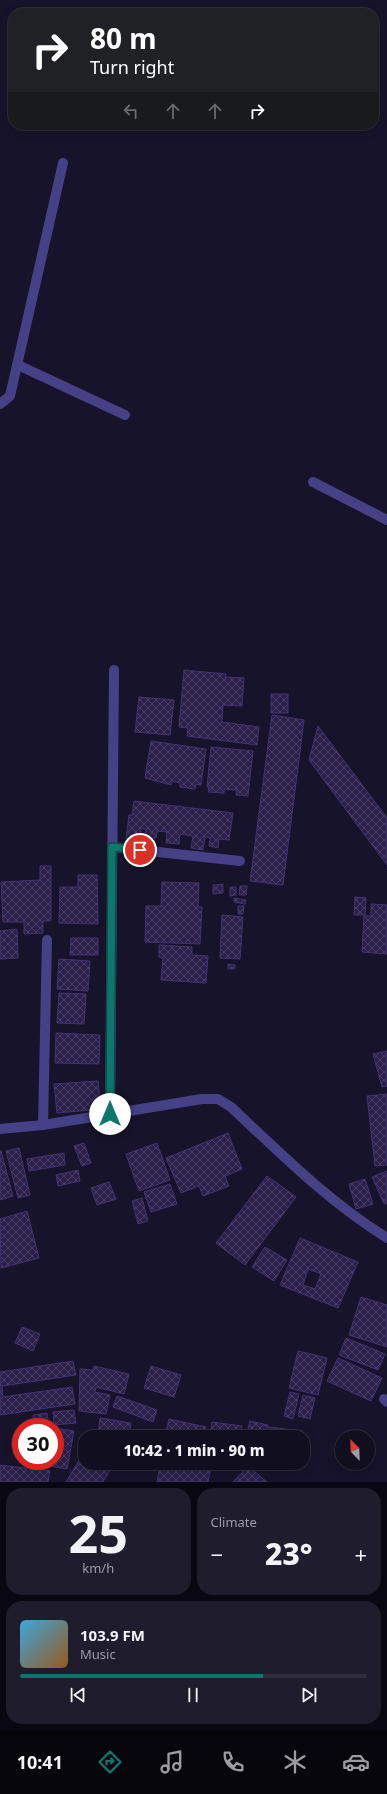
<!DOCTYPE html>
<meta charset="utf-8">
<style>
body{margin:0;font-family:"Noto Sans",sans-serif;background:#1e1c2d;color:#f1f3f6;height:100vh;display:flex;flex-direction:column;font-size:15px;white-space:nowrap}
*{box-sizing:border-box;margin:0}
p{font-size:13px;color:#9c9ca5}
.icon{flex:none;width:22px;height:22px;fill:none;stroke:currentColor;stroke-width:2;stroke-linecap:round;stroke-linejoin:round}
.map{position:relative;height:1482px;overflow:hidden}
.side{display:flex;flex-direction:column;gap:6px;padding:6px;background:#090812;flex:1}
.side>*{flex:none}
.banner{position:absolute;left:8px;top:8px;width:371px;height:122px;border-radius:16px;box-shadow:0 2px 10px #0003,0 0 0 1px #302e3e;background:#202124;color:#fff;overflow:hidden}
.needle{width:26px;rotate:337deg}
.fabs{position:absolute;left:335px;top:1430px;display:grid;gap:8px}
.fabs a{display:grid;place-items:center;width:40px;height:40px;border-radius:50%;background:#110e20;box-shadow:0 2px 10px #0003,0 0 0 1px #302e3e;font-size:20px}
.speed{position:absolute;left:12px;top:1418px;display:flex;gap:8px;font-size:20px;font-weight:700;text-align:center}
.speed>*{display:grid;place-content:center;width:52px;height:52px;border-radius:50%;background:#110e20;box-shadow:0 2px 10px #0003,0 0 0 1px #302e3e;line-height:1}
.speed .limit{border:6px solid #d22;background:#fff;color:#111}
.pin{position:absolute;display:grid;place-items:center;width:34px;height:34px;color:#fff;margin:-17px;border:2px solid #fff;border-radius:50%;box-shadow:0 1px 4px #0007}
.me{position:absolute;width:44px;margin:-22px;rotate:0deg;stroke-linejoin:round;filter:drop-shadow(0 0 3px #0008)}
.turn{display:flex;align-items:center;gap:14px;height:84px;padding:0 16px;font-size:18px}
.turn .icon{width:52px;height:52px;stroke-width:2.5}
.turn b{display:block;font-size:28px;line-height:34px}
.lanes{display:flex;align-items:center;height:38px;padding:0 16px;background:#0003;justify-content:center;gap:20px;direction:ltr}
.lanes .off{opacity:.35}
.big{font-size:30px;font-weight:800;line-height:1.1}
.side .widget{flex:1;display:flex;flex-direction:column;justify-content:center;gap:6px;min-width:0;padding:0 14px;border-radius:16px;background:#1e1c2d}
.side .dial{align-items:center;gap:0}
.dial b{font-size:52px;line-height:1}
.song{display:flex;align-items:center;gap:12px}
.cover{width:48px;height:48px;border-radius:6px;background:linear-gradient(135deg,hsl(200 70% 55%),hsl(30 70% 35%))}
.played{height:4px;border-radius:2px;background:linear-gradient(90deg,#0f766e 70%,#302e3e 70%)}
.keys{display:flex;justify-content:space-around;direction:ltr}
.heat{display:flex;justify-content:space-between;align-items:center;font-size:22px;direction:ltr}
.side .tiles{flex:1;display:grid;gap:6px;grid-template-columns:1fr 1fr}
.widget:last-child{grid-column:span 2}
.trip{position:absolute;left:78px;top:1430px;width:232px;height:40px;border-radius:16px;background:#110e20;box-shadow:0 2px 10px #0003,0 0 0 1px #302e3e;font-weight:800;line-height:40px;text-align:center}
.tab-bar{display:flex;height:64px;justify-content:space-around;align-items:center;background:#07060d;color:#9c9ca5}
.tab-bar .icon{width:28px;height:28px}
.tab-bar .active{color:#0f766e}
.tab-bar b{font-size:18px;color:#f1f3f6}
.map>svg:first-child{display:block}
</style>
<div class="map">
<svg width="387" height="1482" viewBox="0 0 387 1482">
<defs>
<pattern id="building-cross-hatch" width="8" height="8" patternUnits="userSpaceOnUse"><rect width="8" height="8" fill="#2a204a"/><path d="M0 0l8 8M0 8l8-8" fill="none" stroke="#494065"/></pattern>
</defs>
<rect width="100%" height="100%" fill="#17132a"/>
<g fill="url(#building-cross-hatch)" stroke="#433374" fill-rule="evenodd">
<polygon points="184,670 226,674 225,677 244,678 242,706 223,705 222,722 259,727 257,745 187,736 188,728 179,727"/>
<rect x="271" y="694" width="17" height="19"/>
<polygon points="139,697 174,700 170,735 135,732"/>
<polygon points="272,715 304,720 283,885 250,881"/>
<polygon points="318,726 387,818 387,865 309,760"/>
<polygon points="151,741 206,749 201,785 196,784 195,789 180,787 180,783 172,781 171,785 145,778"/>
<polygon points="211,747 253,751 248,796 236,795 237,790 224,789 224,793 208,792 209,787 207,787"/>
<polygon points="134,801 233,813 229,840 219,839 218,848 209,846 210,838 205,837 203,850 191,848 193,836 180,834 179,844 166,843 167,832 157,831 156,838 145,837 146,829 141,828 140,841 126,839 129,815 132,815"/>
<polygon points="40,866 51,866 51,921 43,921 43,933 24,934 24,922 3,922 1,882 40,880"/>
<polygon points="78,875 97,875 98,924 59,923 60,887 78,887"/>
<polygon points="162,882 199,883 198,907 202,907 200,944 145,942 146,906 161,906"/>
<polygon points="223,884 223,893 213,894 213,885"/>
<polygon points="240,886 247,886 246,895 239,895"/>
<polygon points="230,887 236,887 236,895 230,896"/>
<polygon points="355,897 366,898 365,915 354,915"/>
<polygon points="234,898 246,900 245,904 234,902"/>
<polygon points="371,904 387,905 387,954 362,952 364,916 371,916"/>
<polygon points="238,906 244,906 243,914 238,914"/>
<polygon points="222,915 243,917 240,959 220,958"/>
<polygon points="17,929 18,958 0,959 0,931"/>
<polygon points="71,938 98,938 98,955 70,955"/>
<polygon points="159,945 192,947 192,955 208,956 206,983 161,980 163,958 159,957"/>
<polygon points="59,959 90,961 88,991 57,989"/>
<polygon points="228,964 235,965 235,969 228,969"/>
<polygon points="59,993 86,994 84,1024 57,1023"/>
<polygon points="56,1033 100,1035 99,1064 55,1063"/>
<polygon points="387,1051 387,1086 382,1087 373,1054"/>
<polygon points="98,1081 101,1109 57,1113 54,1084"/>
<polygon points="387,1094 387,1165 375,1166 367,1096"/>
<polygon points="228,1133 242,1169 225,1176 229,1186 203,1196 199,1186 181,1193 166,1158"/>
<polygon points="84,1143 91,1163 82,1166 74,1146"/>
<polygon points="157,1143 170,1180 139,1191 126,1154"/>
<polygon points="19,1148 30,1195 18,1198 6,1151"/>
<polygon points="1,1151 13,1196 0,1200 0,1151"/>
<polygon points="64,1153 65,1165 29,1171 27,1159"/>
<polygon points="78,1170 80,1181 58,1186 56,1175"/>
<polygon points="387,1171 387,1203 384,1204 372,1177"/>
<polygon points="267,1176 296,1197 245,1265 216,1243"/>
<polygon points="365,1179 373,1204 356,1209 349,1184"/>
<polygon points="109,1182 116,1199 97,1205 91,1188"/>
<polygon points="170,1184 177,1204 151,1212 144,1192"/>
<polygon points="142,1198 148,1221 138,1224 132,1201"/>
<polygon points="27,1211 39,1258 1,1268 0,1219"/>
<path d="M300,1238L358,1262L338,1308L280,1285ZM308,1269L321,1274L315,1289L303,1285Z"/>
<polygon points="265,1247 287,1260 274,1281 252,1267"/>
<polygon points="361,1297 387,1305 387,1347 349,1335"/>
<polygon points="22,1327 40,1334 33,1351 15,1343"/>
<polygon points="346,1338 385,1354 378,1370 339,1355"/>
<polygon points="298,1351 327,1358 318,1395 289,1388"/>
<polygon points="338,1358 382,1378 371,1401 327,1381"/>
<polygon points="73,1361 76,1375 2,1386 3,1397 72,1387 75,1404 0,1415 0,1372"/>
<polygon points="94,1366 129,1374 124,1394 96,1387 95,1392 110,1395 106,1414 79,1411 80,1369 93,1370"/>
<polygon points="151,1366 181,1375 174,1397 144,1388"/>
<polygon points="290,1392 299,1394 293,1419 284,1416"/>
<polygon points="303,1395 315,1398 310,1419 298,1416"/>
<polygon points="117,1396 157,1410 153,1422 113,1407"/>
<polygon points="74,1410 76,1423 54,1425 53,1412"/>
<polygon points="47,1413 49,1426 35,1427 33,1415"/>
<polygon points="100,1418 131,1423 129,1437 98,1435"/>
<polygon points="169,1419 206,1427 204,1437 165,1437"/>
<polygon points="250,1421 268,1425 265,1437 246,1437"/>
<polygon points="212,1422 242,1426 240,1437 210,1437"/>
<polygon points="269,1427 302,1431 301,1437 268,1437"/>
<polygon points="55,1428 74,1431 67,1469 30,1463 30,1461 55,1461"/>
<polygon points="85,1450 85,1463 114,1463 103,1482 66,1482"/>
<polygon points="161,1463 212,1463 208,1482 157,1482"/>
<polygon points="0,1465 50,1471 48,1482 0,1482"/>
<polygon points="248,1466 267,1482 233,1482"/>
</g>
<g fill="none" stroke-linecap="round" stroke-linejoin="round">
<g stroke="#464186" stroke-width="10">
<polyline points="112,847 240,861"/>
<polyline points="384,1399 387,1402"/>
</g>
<g stroke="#464186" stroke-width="10">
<polyline points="18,365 125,415"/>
<polyline points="0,404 10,396 63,163"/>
<polyline points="313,482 387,520"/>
<polyline points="110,1114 114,670"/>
<polyline points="43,1125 47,940"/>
<path d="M0,1129L43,1125L202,1099H218L231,1107C281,1154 329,1202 387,1238"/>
</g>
</g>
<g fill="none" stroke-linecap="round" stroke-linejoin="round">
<g stroke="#0a4d48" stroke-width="10">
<polyline id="route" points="110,1114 112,847 140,850"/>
</g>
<use href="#route" stroke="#0f766e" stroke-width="7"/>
</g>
</svg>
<div class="fabs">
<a><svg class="needle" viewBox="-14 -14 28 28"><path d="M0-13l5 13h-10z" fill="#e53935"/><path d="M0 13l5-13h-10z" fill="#9c9ca5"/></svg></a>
</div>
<div class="speed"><div class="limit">30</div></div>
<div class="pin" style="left:140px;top:850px;background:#d93025"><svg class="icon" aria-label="arrive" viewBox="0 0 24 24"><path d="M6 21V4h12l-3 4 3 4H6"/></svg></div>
<svg class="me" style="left:110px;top:1114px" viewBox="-20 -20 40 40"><circle r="19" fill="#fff"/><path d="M0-13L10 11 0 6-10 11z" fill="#0f766e"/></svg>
<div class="trip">10:42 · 1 min · 90 m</div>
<div class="banner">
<div class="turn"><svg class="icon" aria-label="right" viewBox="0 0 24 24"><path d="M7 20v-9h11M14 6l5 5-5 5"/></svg><div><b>80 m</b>Turn right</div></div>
<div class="lanes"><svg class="icon off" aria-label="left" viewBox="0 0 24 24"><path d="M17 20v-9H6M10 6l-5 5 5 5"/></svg><svg class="icon off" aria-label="ahead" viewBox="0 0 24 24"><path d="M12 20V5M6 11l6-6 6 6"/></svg><svg class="icon off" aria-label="ahead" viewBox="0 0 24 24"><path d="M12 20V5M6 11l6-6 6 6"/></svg><svg class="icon" aria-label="right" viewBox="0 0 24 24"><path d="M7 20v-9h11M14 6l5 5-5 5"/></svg></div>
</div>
</div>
<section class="side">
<div class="tiles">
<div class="widget dial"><b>25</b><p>km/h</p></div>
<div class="widget"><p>Climate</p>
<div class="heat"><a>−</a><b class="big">23°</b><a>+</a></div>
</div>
<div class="widget">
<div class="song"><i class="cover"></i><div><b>103.9 FM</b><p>Music</p></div></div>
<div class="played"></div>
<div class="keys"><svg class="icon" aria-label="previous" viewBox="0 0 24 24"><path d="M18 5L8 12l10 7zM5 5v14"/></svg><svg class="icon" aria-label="pause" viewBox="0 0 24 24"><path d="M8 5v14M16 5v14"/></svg><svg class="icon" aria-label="next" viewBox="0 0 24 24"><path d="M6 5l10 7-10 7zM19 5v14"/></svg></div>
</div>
</div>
</section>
<nav class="tab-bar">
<b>10:41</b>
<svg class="icon active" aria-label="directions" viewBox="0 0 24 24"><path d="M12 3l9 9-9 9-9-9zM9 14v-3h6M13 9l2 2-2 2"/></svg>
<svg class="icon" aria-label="music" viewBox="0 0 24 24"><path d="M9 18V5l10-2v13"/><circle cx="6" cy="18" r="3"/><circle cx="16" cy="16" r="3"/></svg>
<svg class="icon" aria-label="phone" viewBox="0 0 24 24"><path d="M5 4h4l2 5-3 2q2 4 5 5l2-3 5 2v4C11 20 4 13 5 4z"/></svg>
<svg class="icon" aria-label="climate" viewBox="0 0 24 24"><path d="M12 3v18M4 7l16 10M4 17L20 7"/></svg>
<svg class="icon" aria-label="car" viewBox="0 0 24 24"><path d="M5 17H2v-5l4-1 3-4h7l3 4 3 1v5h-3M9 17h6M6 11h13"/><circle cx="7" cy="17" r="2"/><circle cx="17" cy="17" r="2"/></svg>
</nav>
